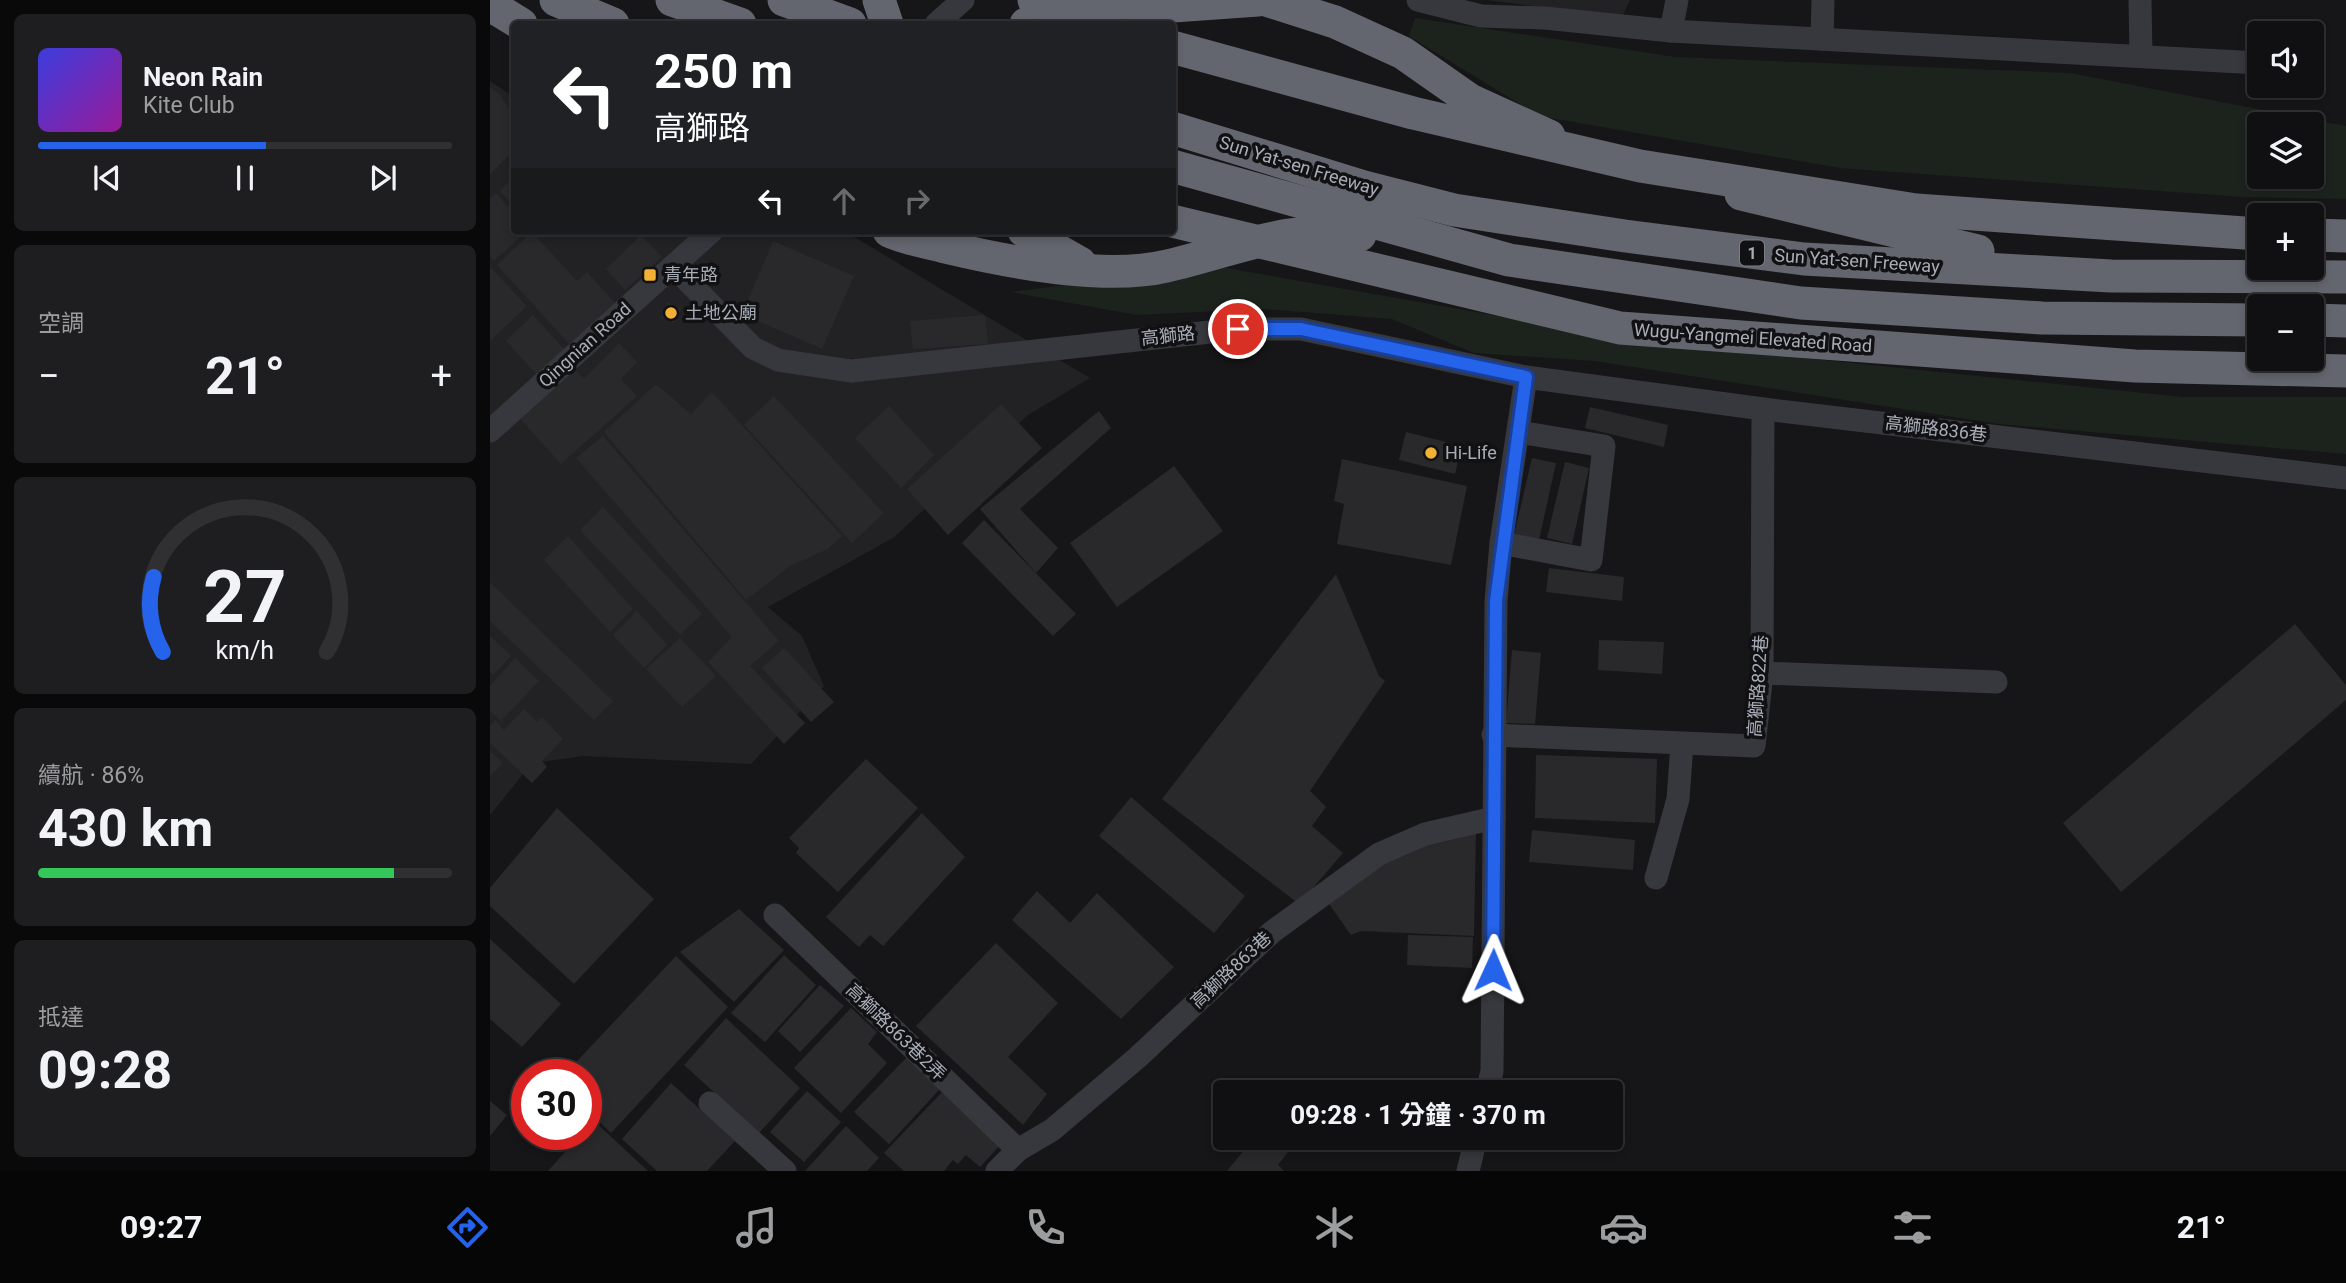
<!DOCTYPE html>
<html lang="zh-TW">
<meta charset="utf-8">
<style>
body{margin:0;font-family:Roboto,"Noto Sans TC",sans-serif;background:#1e1e20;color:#f1f3f6;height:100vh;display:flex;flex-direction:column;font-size:26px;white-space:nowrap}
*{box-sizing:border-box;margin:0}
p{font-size:23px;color:#9c9d9f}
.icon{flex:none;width:38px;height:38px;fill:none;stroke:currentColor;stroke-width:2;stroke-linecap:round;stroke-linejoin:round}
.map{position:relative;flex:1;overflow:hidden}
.sheet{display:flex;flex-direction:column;gap:14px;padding:14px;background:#09090a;width:490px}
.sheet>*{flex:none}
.banner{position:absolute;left:21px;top:21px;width:665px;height:214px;border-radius:7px;box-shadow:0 4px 10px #0003,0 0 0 2px #303032;background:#202124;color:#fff;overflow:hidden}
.controls{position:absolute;left:1757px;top:21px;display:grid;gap:14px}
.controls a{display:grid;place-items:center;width:77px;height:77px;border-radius:7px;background:#101012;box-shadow:0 4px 10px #0003,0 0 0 2px #303032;font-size:35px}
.speed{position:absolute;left:21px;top:1059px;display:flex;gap:14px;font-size:35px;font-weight:700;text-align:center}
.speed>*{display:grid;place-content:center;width:91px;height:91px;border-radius:50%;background:#101012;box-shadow:0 4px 10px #0003,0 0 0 2px #303032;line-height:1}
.speed .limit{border:10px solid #d22;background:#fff;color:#111}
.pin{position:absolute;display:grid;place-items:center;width:60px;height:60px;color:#fff;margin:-30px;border:4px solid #fff;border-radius:50%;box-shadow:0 2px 7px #0007}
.me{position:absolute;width:77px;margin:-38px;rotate:1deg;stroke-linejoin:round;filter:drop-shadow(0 0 5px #0008)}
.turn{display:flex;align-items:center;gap:24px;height:147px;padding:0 28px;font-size:32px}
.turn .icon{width:91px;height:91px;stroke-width:2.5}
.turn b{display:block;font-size:49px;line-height:60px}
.lanes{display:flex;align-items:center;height:66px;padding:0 28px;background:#0003;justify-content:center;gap:35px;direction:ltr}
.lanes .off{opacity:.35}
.big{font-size:52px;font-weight:700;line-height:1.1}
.sheet .widget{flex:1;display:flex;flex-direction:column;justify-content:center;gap:10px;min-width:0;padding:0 24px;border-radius:10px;background:#1e1e20}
.sheet .dial{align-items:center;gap:0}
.dial svg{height:182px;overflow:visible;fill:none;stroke:#303032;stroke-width:7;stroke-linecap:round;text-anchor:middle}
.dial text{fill:#f1f3f6;stroke:none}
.song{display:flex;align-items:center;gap:21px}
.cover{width:84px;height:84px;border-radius:10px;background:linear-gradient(135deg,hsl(240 70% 55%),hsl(300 70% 35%))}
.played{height:7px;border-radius:4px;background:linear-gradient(90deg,#2563eb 55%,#303032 55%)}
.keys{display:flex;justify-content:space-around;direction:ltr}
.heat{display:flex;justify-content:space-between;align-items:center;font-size:38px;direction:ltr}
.charge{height:10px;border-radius:5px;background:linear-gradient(90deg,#34c759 86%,#303032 0)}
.trip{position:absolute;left:723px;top:1080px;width:410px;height:70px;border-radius:7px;background:#101012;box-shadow:0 4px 10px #0003,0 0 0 2px #303032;font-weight:700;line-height:70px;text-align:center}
.dock{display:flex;height:112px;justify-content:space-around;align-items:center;background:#060607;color:#9c9d9f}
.dock .icon{width:49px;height:49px}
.dock .on{color:#2563eb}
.dock b{font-size:32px;color:#f1f3f6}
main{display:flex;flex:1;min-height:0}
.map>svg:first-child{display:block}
</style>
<main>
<section class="sheet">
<div class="widget">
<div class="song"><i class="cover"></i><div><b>Neon Rain</b><p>Kite Club</p></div></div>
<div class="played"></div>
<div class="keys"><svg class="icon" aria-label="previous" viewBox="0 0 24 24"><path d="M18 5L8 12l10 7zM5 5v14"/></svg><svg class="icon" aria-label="pause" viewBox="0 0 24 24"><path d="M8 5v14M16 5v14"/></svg><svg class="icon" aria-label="next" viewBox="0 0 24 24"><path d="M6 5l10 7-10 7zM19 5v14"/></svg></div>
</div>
<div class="widget"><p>空調</p>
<div class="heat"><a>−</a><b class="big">21°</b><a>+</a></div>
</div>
<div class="widget dial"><svg viewBox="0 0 100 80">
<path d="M14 69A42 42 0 1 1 86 69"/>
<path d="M14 69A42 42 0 0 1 10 36" stroke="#2563eb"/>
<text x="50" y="56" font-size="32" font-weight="700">27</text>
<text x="50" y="72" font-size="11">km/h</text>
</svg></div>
<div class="widget"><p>續航 · 86%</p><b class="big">430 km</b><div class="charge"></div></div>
<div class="widget"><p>抵達</p><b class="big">09:28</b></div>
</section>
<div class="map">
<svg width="1856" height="1171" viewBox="0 0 1856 1171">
<rect width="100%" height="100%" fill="#161618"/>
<g fill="#222225">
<polygon points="997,0 1140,0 1132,17"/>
<polygon points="0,81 24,97 24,231 347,231 366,238 600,378 538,415 403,538 278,607 312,636 334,686 261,764 94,756 42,763 0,815"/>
</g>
<g fill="#1c231d" fill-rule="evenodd">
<path d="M925,18L1185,57L1580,73L1856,126V199L1754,197L1350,168L1049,116L919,36ZM1769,124H1822V177H1769Z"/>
<polygon points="725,266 1157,342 1693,397 1856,397 1856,454 1509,424 1105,361 984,353 902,319 774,309 646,315 521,292"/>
</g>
<g fill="#29292c">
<polygon points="0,87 10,95 20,110 24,110 24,151 0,174"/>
<polygon points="24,177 24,207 10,191"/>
<polygon points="6,193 24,214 24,231 37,231 4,261 0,256 0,198"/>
<polygon points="42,232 87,281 97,272 127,305 81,346 7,265"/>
<polygon points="151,235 172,257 135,290 116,269"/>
<polygon points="283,241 364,276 332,349 252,314"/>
<polygon points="0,267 37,306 0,341"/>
<polygon points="178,302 191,309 184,323 171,317"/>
<polygon points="43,315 75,350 48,376 16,341"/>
<polygon points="495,315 498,344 423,349 420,321"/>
<polygon points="129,343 147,362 131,379 147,396 71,464 24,412 82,366 94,379"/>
<polygon points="166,384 201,414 222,392 352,536 338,549 300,566 256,600 114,432"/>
<polygon points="284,396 394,513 362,543 254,425"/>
<polygon points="511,404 552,448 458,535 417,489"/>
<polygon points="399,406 444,455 411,488 365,438"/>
<polygon points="1100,407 1178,425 1174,447 1095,428"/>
<polygon points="609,411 621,428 530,509 568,548 546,573 490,509"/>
<polygon points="916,432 972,446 965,474 909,460"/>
<polygon points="113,436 289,641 260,666 315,723 294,744 218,662 242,637 86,458"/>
<polygon points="1042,458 1066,463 1049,540 1024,535"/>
<polygon points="852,459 977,486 961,565 847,544 854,504 844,501"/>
<polygon points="1075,462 1099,468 1082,544 1057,538"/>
<polygon points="684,466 733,531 627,607 580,543"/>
<polygon points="113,507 212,614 190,635 90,530"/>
<polygon points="494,520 586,614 563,636 472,543"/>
<polygon points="78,536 143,609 120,632 54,560"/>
<polygon points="1059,568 1134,577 1132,601 1056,592"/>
<polygon points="846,574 889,676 895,681 820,791 836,807 822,826 853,853 809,904 672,799"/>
<polygon points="0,582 123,701 104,720 0,621"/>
<polygon points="147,611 177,645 154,668 123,635"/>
<polygon points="1805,624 1856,685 1856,700 1631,892 1573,823"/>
<polygon points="0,636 21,656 3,675 0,672"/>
<polygon points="190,638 226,676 192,707 156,669"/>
<polygon points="1109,640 1174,642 1172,674 1108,670"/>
<polygon points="294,648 344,702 321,722 272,668"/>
<polygon points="1022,650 1051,653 1045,724 1016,723"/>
<polygon points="25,658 49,681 11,721 0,711 0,686"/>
<polygon points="34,709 47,722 52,717 73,739 52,761 57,767 42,783 0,743 0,726 5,720 14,730"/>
<polygon points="0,751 13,763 0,776"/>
<polygon points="1046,755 1167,759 1165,823 1045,818"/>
<polygon points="376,759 428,808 348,892 306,853 309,848 299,838"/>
<polygon points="641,797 755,896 724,933 609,836"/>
<polygon points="67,808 164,899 84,984 0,906 0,888"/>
<polygon points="432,813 475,857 393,946 380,935 369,947 336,917"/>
<polygon points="1042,830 1145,840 1143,870 1039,862"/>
<polygon points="986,833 984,936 871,931 861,935 837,901 888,862 940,839"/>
<polygon points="547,891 580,923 607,893 684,967 631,1019 522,920"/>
<polygon points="249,909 294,950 244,1002 190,952"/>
<polygon points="918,935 983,937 982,968 917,965"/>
<polygon points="0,939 71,1004 32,1047 0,1019"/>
<polygon points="506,943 568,1003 518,1057 557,1094 533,1125 426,1026"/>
<polygon points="294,955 326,985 275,1042 241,1013"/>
<polygon points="186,956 238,1007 121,1133 96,1109 96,1074 75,1074"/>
<polygon points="330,985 354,1006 310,1052 288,1031"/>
<polygon points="361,1008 387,1032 378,1044 397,1063 351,1113 304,1068"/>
<polygon points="236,1018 310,1088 269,1133 194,1065"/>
<polygon points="417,1057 450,1089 399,1144 364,1112"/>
<polygon points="181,1083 245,1141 217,1171 167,1171 132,1139"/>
<polygon points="455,1089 511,1144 490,1167 476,1155 468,1164 463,1160 454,1171 414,1171 394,1153"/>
<polygon points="317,1091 351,1122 314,1162 280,1132"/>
<polygon points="0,1101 17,1115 0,1136"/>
<polygon points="103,1120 158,1171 58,1171 91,1134 96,1134 96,1128"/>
<polygon points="356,1126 389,1158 377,1171 315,1171"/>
<polygon points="764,1138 798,1138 805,1143 788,1165 794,1171 737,1171"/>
</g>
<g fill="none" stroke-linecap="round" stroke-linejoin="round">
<g stroke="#37383d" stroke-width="23">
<polyline points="928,0 991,16 1055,18 1181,31 1769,63"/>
<polyline points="1650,0 1651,56"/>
<polyline points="446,24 473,0"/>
<polyline points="1181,31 1187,0"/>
<polyline points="1332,39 1333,0"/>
<polyline points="183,266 263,348 288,360 362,371 748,329 811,329 1036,377 1273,409 1856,478"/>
<polyline points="0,431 222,231"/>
<polyline points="1011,543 1101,560 1114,446 1029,432"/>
<polyline points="1272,673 1506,682"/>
<polyline points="1003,735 1264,746 1272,673 1273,409"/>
<polyline points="1166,878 1188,799 1192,744"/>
<polyline points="285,915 528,1150"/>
<polyline points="997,1092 1002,1071 1006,601 1011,543 1036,377"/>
<polyline points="220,1103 295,1171"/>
<polyline points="507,1171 528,1150 562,1130 647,1058 782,932 889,854 935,834 1004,818"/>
<polyline points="978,1171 986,1138"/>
</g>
<g stroke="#63666e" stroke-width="33">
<polyline points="66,0 123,24"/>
<polyline points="182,0 250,24"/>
<polyline points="294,0 360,24"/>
<polyline points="389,0 397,24"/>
<polyline points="776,0 845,22 913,53 980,100 1059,136"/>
<polyline points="0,5 31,24"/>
<polyline points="536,24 612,11 768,0"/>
<polyline points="682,128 874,187 964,210 1135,236 1314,259 1621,276 1856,277"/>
<polyline points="682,166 1019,260 1311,303 1552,318 1769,320"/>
<polyline points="1251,194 1488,251"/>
<path d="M399,231C416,239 437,242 455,247C518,262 614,281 677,266C743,251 801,223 870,235"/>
<polyline points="534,231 590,263"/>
<polyline points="1822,235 1856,236"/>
<polyline points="1822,320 1856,321"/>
</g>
<g stroke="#63666e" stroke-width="33">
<polyline points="544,0 616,24"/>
<polyline points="682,47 923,113 1150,166 1426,210 1769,234"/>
<polyline points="682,221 1130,328 1645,366 1856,371"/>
</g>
</g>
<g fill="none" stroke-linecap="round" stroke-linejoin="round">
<g stroke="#184099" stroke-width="18">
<polyline id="route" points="748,329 811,329 1036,377 1006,601 1003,970"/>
</g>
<use href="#route" stroke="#2563eb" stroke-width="12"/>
</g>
<g fill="#f2b134" stroke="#111113" stroke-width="2.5">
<rect x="153" y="268" width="14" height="14" rx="3.5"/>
<circle cx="181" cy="313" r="7"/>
<circle cx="941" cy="453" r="7"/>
</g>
<g text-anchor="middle" stroke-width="7" stroke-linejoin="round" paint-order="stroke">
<rect fill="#111113" stroke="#7b7e86" stroke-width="2" x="1250" y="240.5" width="24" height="25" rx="5"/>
<g font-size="16" font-weight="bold" fill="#a8adb8">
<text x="1262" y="259">1</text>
</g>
<g font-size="18" fill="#a8adb8" stroke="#111113">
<text transform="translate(809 166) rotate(17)" y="6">Sun Yat-sen Freeway</text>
<text transform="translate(1367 261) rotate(4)" y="6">Sun Yat-sen Freeway</text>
<text transform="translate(678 336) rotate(-6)" y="6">高獅路</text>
<text transform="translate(1263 338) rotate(4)" y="6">Wugu-Yangmei Elevated Road</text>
<text transform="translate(95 345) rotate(-42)" y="6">Qingnian Road</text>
<text transform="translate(1446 429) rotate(7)" y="6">高獅路836巷</text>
<text transform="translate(1268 686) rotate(-86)" y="6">高獅路822巷</text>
<text transform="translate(741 970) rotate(-43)" y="6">高獅路863巷</text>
<text transform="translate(406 1032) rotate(44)" y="6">高獅路863巷2弄</text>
</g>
<g font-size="18" fill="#a8adb8" stroke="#111113" text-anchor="start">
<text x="174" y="281">青年路</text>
<text x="195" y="319">土地公廟</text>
<text x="955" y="459">Hi-Life</text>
</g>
</g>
</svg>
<div class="controls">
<a><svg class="icon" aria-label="sound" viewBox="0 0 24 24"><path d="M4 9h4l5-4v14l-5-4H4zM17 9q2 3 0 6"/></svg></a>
<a><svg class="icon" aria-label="layers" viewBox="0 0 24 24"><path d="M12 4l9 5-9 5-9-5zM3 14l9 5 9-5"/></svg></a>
<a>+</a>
<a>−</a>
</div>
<div class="speed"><div class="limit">30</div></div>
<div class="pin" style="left:748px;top:329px;background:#d93025"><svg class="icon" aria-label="arrive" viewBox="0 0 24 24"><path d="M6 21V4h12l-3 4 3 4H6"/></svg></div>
<svg class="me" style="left:1003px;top:970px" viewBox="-20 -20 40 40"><path d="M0-17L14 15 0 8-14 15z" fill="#2563eb" stroke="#fff" stroke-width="4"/></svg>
<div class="trip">09:28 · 1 分鐘 · 370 m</div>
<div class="banner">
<div class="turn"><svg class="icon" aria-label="left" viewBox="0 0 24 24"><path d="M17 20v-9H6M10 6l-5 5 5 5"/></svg><div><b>250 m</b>高獅路</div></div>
<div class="lanes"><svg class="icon" aria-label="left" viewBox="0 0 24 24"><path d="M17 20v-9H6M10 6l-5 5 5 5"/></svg><svg class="icon off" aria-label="ahead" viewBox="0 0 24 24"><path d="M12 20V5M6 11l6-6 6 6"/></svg><svg class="icon off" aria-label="right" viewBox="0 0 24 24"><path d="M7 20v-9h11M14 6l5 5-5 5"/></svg></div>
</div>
</div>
</main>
<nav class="dock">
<b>09:27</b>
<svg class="icon on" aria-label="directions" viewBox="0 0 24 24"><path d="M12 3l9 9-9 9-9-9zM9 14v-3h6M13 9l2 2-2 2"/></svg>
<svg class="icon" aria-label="music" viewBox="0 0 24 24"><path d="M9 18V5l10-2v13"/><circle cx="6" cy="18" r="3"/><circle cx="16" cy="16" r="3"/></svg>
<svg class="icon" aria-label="phone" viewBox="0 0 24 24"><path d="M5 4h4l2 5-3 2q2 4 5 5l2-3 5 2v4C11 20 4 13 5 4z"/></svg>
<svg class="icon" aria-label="climate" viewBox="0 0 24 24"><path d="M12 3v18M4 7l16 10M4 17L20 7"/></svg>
<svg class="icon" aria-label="car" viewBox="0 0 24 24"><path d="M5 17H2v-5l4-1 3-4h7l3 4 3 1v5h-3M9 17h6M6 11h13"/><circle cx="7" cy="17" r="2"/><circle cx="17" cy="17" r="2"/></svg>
<svg class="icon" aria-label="filters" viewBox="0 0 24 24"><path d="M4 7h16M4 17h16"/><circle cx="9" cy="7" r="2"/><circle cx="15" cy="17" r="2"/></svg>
<b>21°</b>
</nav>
